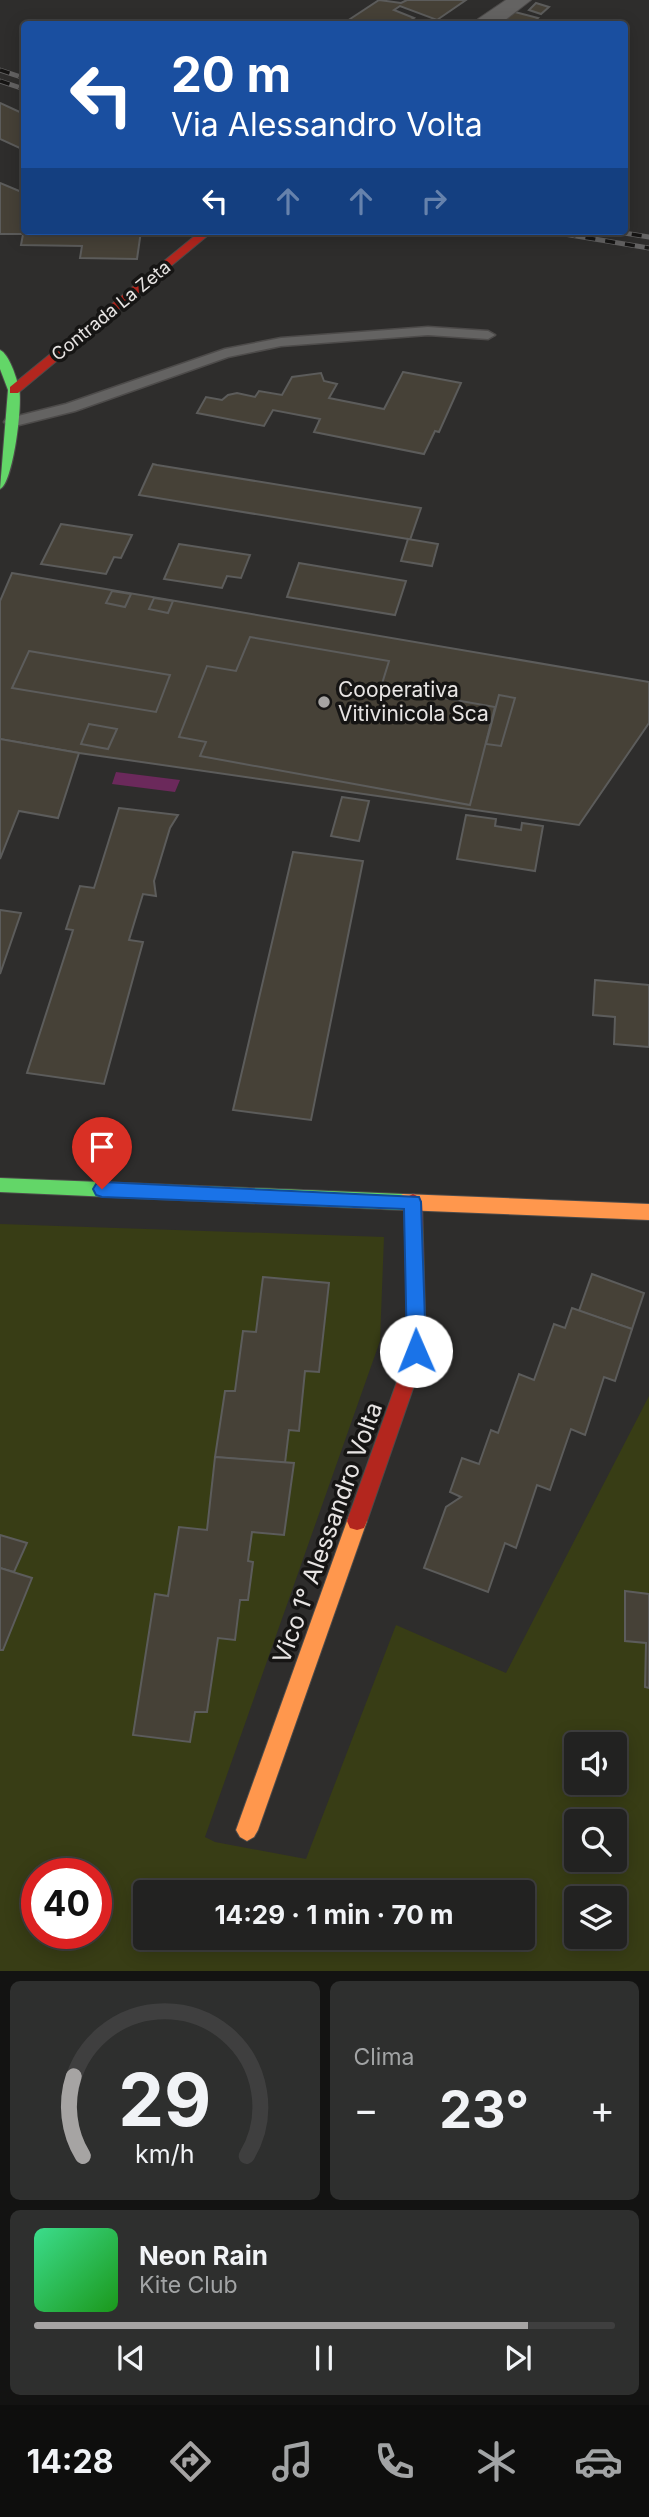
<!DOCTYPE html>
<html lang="it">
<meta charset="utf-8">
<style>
body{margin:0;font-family:Inter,sans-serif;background:#2e2f2e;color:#f1f3f6;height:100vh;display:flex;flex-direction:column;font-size:26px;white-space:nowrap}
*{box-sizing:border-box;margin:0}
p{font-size:23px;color:#a2a4a5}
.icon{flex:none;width:38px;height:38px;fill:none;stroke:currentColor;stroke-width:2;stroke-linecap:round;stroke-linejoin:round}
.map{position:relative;height:1971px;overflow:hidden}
.side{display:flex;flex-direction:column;gap:10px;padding:10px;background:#131312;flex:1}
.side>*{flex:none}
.top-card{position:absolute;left:21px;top:21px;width:607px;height:214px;border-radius:7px;box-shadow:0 4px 18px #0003,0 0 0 2px #3f3f3f;background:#1a4fa0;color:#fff;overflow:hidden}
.fabs{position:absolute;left:564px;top:1732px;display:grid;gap:14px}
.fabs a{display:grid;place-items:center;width:63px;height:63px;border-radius:7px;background:#222221;box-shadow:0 4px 18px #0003,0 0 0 2px #3f3f3f;font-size:35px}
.speed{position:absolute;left:21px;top:1858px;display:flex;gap:14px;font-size:35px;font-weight:700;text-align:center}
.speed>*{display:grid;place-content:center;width:91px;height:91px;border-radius:50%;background:#222221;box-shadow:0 4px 18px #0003,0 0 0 2px #3f3f3f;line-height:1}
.speed .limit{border:10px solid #d22;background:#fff;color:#111}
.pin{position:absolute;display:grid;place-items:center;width:60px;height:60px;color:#fff;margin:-72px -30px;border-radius:50% 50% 50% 0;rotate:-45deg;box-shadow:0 0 7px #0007}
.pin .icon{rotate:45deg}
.me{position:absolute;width:77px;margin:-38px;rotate:359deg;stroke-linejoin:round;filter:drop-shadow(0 0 5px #0008)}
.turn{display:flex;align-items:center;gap:24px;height:147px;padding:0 35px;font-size:32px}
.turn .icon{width:91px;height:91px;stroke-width:2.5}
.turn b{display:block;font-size:49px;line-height:60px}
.lanes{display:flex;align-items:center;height:66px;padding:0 35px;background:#0003;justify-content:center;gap:35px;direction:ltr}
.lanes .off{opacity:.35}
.big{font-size:52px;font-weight:700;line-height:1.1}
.side .card{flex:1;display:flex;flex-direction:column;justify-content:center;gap:10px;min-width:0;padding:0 24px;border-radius:10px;background:#2e2f2e}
.side .dial{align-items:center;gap:0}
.dial svg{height:182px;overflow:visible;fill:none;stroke:#3f3f3f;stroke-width:7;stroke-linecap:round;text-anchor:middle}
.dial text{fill:#f1f3f6;stroke:none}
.song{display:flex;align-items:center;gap:21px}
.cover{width:84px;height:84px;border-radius:10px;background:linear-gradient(135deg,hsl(150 70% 55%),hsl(120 70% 35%))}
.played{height:7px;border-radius:4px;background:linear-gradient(90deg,#a6a4a3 85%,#3f3f3f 85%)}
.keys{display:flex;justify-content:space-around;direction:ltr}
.heat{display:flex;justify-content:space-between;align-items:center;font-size:38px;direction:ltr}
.side .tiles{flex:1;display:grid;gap:10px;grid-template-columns:1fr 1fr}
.card:last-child{grid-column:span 2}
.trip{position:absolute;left:133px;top:1880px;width:402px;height:70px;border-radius:7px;background:#222221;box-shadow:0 4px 18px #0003,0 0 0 2px #3f3f3f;font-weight:700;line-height:70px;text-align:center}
.tab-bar{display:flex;height:112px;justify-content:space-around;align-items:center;background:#0e0e0d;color:#a2a4a5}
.tab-bar .icon{width:49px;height:49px}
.tab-bar .current{color:#a6a4a3}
.tab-bar b{font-size:32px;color:#f1f3f6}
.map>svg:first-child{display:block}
</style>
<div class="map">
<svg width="649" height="1971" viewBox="0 0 649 1971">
<rect width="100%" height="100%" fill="#2e2d2c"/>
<path fill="#383d15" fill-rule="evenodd" d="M0,1224L384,1237L380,1341L205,1837L215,1842L306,1859L396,1625L506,1673L649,1396V1594L625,1592V1640L646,1643L645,1687L649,1688V1971H0V1650H3L32,1579L14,1572L26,1543L0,1535ZM263,1277L328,1283L319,1371H305L299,1431L289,1430L285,1463H294L284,1535L252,1532L248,1561V1600H240L235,1640L218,1638L207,1712H195L190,1742L133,1736L155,1595L168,1596L179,1527L207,1530L225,1391H235L256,1332ZM576,1745H614V1783H576ZM576,1822H614V1860H576ZM37,1874H96V1934H37ZM145,1892H523V1937H145ZM576,1899H614V1937H576Z"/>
<polygon fill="#6b295b" points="116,772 180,780 175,792 112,784"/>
<g fill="#464137" stroke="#5c5c5b" stroke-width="2">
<polygon points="379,0 401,3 407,0 466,0 437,20 400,6 394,10 414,18 404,24 344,23"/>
<polygon points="536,3 549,7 541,14 529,10"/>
<polygon points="511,11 538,18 531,24 517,24 501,19"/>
<polygon points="0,103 24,114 24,150 0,139"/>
<polygon points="0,183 24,193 23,234 0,234"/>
<polygon points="24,229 24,231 141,231 137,259 80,258 82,246 21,245"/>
<polygon points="403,372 461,383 439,432 435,431 424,454 314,432 320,419 273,410 264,426 197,413 206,397 222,400 228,395 237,393 255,397 259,391 282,395 292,377 321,373 324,381 337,384 329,398 384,409"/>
<polygon points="153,464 157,465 421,508 410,540 408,539 139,495"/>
<polygon points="61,524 132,535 121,558 114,557 106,574 41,564"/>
<polygon points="408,539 438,544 432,566 401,561"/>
<polygon points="179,544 250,555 241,578 227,576 222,588 164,579"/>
<polygon points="299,563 406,581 395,615 287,597"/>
<polygon points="12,573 649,682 649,723 579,825 79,753 0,739 0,601"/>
<polygon points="112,591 131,594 125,607 106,603"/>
<polygon points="154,598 173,601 168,613 149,609"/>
<polygon points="250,637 389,661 381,687 495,707 470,805 200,756 206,742 179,737 207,666 236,671"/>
<polygon points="29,651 170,675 156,712 12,688"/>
<polygon points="499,695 515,698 501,746 486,744"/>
<polygon points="89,724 117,729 108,749 81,744"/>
<polygon points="0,739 79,753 58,818 19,811 0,859"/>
<polygon points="342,797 369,801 359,841 331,836"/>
<polygon points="119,808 178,815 170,828 154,881 156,896 143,894 129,940 143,942 104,1084 27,1073 73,930 66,929 80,886 94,888"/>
<polygon points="466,815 496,819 495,826 521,830 522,823 543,826 535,871 457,859"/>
<polygon points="293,852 363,861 311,1120 233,1110"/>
<polygon points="0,910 21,913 0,974"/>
<polygon points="595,980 649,985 649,1047 614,1044 615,1017 593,1015"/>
<polygon points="592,1274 644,1293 632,1329 579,1311"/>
<polygon points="263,1277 329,1283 319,1372 305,1371 299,1431 289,1430 285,1463 215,1457 225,1391 235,1391 243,1331 256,1332"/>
<polygon points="572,1308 632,1329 615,1381 604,1377 585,1435 571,1429 550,1490 537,1485 516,1548 505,1543 488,1592 424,1568 446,1507 461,1497 450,1492 462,1458 479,1464 491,1430 498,1433 519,1374 534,1380 554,1324 565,1328"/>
<polygon points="215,1457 294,1463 284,1535 252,1532 248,1561 253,1562 248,1600 240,1600 235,1640 218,1638 207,1712 195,1712 190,1742 133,1735 155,1594 168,1596 179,1527 207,1530"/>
<polygon points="0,1535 27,1543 14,1572 0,1568"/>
<polygon points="0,1568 32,1578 3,1650 0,1650"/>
<polygon points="625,1591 649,1594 649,1688 645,1687 646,1643 625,1641"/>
</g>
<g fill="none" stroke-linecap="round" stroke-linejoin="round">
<g stroke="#4d4b4a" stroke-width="3">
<polygon id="lane" points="428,327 488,331 495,335 488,339 428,335 281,346 228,357 75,411 11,427 4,422 6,419 66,404 225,349 281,338"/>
</g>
<g stroke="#4d4b4a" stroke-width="2">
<polygon id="street" points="506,0 531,0 500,24 475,24 478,19"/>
</g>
<g stroke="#4d4b4a" stroke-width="2">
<g id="fast">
<path d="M0,350C9,354 17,378 19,389C23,404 13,484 0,489L8,390L0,369Z"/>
<polygon points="0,1178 403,1194 409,1197 412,1202 409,1207 403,1210 0,1192"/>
</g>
</g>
<g stroke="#4d4b4a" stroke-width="2">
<g id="slow">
<polygon points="403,1194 649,1204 649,1220 403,1210 397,1207 394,1202 397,1197"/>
<polygon points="357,1512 364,1514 367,1521 258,1830 254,1837 247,1841 240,1837 236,1830 347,1521 350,1514"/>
</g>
</g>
<g stroke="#4d4b4a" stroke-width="2">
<g id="jam">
<polygon points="201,231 213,231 18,393 10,393 10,387"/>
<polygon points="413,1194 419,1197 422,1202 426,1351 367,1521 364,1528 357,1530 350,1528 347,1521 408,1351 404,1202 407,1197"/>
</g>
</g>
<use href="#lane" fill="#646362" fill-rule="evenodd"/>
<use href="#street" fill="#646362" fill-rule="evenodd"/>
<use href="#fast" fill="#63d668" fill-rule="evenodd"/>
<use href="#slow" fill="#ff974d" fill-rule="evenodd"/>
<use href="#jam" fill="#b3261e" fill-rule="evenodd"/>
<g stroke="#646363" stroke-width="5">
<g id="rail">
<polyline points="0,70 24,78"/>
<polyline points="0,81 24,89"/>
<polyline points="546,231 649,248"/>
<polyline points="612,231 649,237"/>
</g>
</g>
<use href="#rail" stroke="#161514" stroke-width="3.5" stroke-dasharray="10" stroke-linecap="butt"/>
</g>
<polygon fill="#1a73e8" stroke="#114b97" stroke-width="2" points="102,1182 419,1197 421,1202 426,1351 423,1357 416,1360 410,1357 407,1351 404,1209 102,1197 96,1195 93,1189 96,1184"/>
<circle fill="#a6a4a3" stroke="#161514" stroke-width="2.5" cx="324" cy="702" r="7"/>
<g text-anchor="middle" stroke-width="7" stroke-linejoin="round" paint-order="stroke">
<g font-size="18" fill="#e7e4e3" stroke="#161514">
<text transform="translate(111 311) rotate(-39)" y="6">Contrada La Zeta</text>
</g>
<g font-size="21" fill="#e7e4e3" stroke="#161514" text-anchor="start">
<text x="338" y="697">Cooperativa<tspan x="338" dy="24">Vitivinicola Sca</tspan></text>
</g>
<g font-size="24" fill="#e7e4e3" stroke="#161514">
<text transform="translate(328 1533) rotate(-70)" y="8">Vico 1° Alessandro Volta</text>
</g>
</g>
</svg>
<div class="fabs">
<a><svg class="icon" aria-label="sound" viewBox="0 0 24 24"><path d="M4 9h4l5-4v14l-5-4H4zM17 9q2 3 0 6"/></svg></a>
<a><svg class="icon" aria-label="search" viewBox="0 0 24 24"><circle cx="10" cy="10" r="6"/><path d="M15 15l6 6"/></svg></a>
<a><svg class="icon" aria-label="layers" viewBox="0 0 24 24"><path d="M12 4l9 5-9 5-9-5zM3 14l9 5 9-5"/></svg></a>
</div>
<div class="speed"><div class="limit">40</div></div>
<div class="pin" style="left:102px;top:1189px;background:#d93025"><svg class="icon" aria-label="arrive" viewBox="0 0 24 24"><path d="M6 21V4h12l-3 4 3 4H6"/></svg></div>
<svg class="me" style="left:416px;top:1351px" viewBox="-20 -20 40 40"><circle r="19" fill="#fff"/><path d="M0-13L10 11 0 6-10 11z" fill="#1a73e8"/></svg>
<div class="trip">14:29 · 1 min · 70 m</div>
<div class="top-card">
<div class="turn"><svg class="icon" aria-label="left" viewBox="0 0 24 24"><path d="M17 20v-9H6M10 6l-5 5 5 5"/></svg><div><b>20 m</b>Via Alessandro Volta</div></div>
<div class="lanes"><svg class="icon" aria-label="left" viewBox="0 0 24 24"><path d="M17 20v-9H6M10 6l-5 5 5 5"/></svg><svg class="icon off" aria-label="ahead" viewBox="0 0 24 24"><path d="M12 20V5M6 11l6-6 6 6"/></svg><svg class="icon off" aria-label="ahead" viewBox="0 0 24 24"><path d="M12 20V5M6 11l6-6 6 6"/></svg><svg class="icon off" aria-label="right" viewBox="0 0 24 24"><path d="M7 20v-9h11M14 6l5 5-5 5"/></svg></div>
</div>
</div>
<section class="side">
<div class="tiles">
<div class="card dial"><svg viewBox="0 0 100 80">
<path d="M14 69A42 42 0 1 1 86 69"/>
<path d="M14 69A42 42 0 0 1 10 34" stroke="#a6a4a3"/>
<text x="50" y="56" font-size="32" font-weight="700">29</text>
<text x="50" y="72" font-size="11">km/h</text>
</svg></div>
<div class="card"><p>Clima</p>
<div class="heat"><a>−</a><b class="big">23°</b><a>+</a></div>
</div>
<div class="card">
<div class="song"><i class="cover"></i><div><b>Neon Rain</b><p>Kite Club</p></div></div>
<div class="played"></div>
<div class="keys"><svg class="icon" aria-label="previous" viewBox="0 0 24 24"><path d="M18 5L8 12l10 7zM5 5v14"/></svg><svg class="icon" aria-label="pause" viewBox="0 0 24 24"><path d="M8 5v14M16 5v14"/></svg><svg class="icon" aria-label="next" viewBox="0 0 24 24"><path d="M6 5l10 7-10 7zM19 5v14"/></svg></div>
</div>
</div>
</section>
<nav class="tab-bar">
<b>14:28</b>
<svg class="icon current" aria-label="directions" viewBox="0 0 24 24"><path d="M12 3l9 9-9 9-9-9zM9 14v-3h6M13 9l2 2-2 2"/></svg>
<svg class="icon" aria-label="music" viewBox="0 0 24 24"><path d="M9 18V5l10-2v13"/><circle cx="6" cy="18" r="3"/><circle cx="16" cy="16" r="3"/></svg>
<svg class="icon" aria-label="phone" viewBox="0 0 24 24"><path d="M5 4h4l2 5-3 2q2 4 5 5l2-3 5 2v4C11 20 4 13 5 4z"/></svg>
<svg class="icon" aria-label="climate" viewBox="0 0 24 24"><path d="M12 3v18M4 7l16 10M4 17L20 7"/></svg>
<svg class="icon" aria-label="car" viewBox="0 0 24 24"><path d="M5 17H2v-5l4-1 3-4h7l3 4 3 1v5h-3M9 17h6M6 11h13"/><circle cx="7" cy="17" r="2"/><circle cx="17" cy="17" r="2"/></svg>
</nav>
